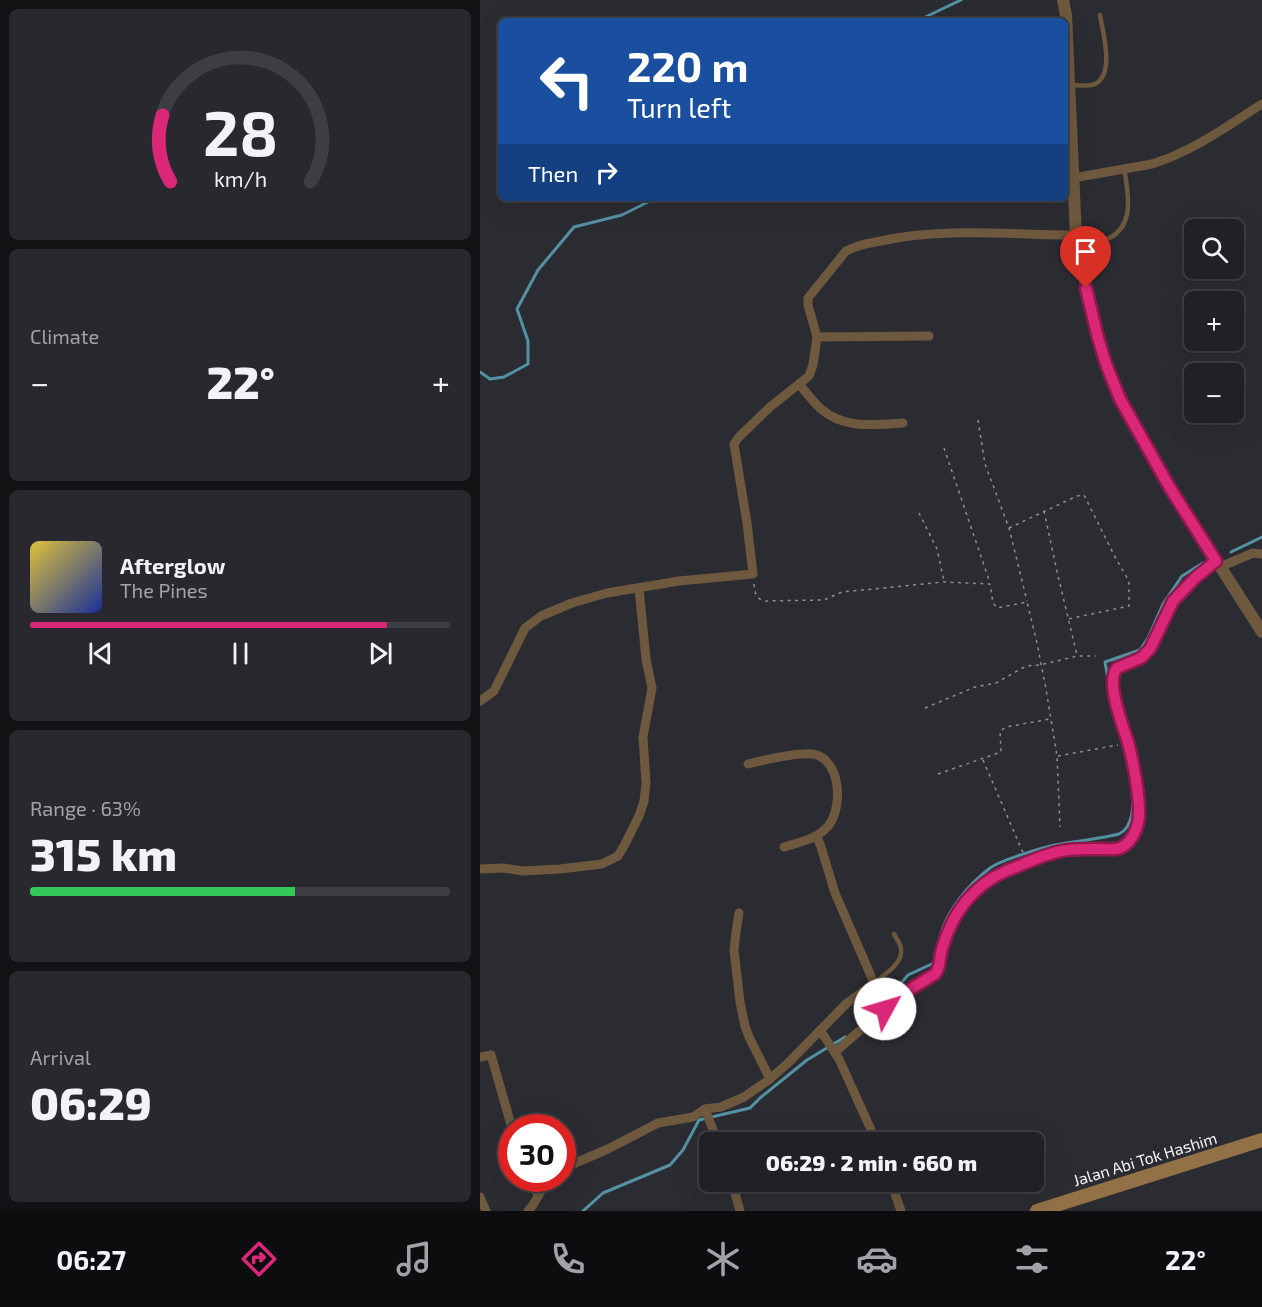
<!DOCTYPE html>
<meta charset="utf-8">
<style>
body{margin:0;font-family:"Exo 2",sans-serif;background:#28282e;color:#f1f3f6;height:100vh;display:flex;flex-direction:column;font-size:22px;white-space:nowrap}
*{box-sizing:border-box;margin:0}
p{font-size:20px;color:#a2a3a7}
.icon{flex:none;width:33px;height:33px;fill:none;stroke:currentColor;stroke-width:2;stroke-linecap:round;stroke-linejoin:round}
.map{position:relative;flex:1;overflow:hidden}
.side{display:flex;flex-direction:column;gap:9px;padding:9px;background:#121215;width:480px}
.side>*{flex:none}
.top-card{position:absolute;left:18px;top:18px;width:570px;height:183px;border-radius:9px;box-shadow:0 6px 24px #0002,0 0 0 2px #3d3e43;background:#1a4fa0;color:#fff;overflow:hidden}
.buttons{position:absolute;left:704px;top:219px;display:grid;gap:12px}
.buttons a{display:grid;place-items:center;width:60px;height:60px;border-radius:9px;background:#202026;box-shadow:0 6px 24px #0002,0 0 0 2px #3d3e43;font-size:30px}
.speed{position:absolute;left:18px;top:1114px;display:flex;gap:12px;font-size:30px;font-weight:700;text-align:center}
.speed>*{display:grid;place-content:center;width:78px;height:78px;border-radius:50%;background:#202026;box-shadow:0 6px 24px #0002,0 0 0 2px #3d3e43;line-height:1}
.speed .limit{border:9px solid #d22;background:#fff;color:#111}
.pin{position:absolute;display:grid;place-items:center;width:51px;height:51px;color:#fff;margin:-62px -26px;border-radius:50% 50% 50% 0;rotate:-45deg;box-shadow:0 0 6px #0007}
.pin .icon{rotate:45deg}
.me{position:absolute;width:66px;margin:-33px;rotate:51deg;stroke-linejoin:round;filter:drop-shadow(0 0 4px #0008)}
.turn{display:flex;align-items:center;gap:21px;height:126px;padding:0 30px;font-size:27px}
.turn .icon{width:78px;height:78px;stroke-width:2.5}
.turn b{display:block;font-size:42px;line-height:51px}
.then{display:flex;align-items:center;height:57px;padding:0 30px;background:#0003;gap:12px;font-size:22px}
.big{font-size:45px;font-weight:800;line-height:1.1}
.side .tile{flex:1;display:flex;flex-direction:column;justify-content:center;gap:9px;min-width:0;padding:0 21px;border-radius:9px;background:#28282e}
.side .dial{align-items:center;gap:0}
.dial svg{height:156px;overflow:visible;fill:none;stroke:#3d3e43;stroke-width:7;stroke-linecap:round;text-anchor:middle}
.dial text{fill:#f1f3f6;stroke:none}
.song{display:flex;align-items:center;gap:18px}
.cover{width:72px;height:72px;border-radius:9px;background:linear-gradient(135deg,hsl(50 70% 55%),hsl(230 70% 35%))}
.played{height:6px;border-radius:3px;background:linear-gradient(90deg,#db2777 85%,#3d3e43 85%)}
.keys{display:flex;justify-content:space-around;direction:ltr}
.heat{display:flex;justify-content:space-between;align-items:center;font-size:33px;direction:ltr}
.charge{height:9px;border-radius:4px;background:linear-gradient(90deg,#34c759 63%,#3d3e43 0)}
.trip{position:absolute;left:219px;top:1132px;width:345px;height:60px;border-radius:9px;background:#202026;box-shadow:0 6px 24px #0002,0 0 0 2px #3d3e43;font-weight:800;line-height:60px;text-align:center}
.tabs{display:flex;height:96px;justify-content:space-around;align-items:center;background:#0d0d0f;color:#a2a3a7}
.tabs .icon{width:42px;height:42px}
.tabs .current{color:#db2777}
.tabs b{font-size:27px;color:#f1f3f6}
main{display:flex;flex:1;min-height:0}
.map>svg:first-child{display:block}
</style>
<main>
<section class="side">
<div class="tile dial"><svg viewBox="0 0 100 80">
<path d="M14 69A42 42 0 1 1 86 69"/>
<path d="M14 69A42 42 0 0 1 10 35" stroke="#db2777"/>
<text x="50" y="56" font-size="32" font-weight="700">28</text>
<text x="50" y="72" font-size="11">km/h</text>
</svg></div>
<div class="tile"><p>Climate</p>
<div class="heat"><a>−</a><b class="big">22°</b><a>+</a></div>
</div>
<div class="tile">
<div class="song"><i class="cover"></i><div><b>Afterglow</b><p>The Pines</p></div></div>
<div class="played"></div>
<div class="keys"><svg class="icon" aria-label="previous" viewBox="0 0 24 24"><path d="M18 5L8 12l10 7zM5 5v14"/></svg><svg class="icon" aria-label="pause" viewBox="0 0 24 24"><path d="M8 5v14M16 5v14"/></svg><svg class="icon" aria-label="next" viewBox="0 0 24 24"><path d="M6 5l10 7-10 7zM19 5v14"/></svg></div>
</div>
<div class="tile"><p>Range · 63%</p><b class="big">315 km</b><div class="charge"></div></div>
<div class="tile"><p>Arrival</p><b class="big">06:29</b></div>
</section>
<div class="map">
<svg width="782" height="1211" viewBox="0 0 782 1211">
<rect width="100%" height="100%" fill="#2b2b32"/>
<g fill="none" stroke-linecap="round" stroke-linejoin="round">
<g stroke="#5391a3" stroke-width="3">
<polyline points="437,21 481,0"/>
<polyline points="0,372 10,379 24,377 48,364 48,341 37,309 58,270 94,227 142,215 176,198"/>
<polyline points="751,552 782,537"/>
<polyline points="629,685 625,662 660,650 668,638 683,604 702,576 723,563"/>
<path d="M460,938C465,912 490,883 510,868C521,860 561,848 575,845C592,842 609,840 625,837C629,836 635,835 639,834C655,826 653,803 652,788"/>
<polyline points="400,1008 428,975 456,962 457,959"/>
<polyline points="103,1211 123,1193 190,1165 203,1150 219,1120 270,1108 280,1098 327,1060 365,1037"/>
</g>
<g stroke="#8f8f95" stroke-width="1.5" stroke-dasharray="3 4.5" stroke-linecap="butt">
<polyline points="498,420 505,464 529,528 547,601"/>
<polyline points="464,448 510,583"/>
<polyline points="564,511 578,576 597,655"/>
<polyline points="439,513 457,549 464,581"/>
<polyline points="529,528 597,496 604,495 635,557 649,581 649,606 588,619"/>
<path d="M274,584C275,592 275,597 283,601L344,600L362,592L464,582L510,584L513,603L517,608L547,602L557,643L566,689L577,756L580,827"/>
<polyline points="445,708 495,687 516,683 546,666 560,665 597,656 616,656"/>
<polyline points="578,756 638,745"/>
<polyline points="503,760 544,855"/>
<polyline points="458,774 521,752 520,731 526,727 570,719"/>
</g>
<g stroke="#6e593f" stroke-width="4.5">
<path d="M591,85C598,85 609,87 615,84C635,74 623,33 620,15"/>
<path d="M599,243C608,242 618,242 627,239C656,227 648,192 644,168"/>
<path d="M394,983C404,975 424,963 421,948C420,943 416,938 414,934"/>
</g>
<g stroke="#6e593f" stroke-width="9">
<path d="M593,178L672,164C712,152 747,126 782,104"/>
<polyline points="337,337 449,336"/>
<path d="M319,384C326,392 333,402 341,409C364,429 394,425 423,423"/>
<polyline points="740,567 773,553 782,554"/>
<path d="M0,701L14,691L45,628L61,616L92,603L127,593L199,581L273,574L267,523L254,444L259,437L290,407L329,376L333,365L337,337L328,305V298L366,251C377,245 389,243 401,241C463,227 533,235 596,235"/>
<path d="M268,764C284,760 317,752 333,754C361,759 363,806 349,825C338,839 320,842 304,847"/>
<polyline points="0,869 23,868 43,871 80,869 122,864 138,856 145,844 159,816 164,801 166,783 163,737 172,688 166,659 159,588"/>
<polyline points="259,913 256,932 254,950 260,1002 265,1026 269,1037 290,1079"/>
<polyline points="340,1030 359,1059 397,1143"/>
<polyline points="355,1052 421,995 455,974 459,970 461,953 466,934 480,907 488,898 514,877 558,858 582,851 639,848 647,844 658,824 660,811 648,743 636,703 633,683 634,671 637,668 661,658 670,649 693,601 715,578 736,561"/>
<polyline points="0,1057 11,1055 32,1128"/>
<polyline points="225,1109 238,1143"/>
<polyline points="82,1170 93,1164 128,1149 178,1123 213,1117 225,1109 241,1107 264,1097 290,1079 309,1062 367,1003 394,983 355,893 341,847 337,837"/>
<polyline points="51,1179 58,1196"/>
<polyline points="252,1182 260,1211"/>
<polyline points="411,1182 421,1211"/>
<polyline points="0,1197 6,1211"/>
<path d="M48,1211C57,1202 60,1189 69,1179"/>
</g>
<polyline stroke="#6e593f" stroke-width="12" points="583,0 586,15 596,237 617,338 640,399 665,444 690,488 782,632"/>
<polyline stroke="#937147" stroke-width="14" points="557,1211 782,1140"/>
</g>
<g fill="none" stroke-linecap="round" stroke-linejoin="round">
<g stroke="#8e194d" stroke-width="15">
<path id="route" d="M405,1009L421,995L455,974C461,967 459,958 462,949C472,914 492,886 526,871C544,864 562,855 581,851C595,848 609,849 622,849C628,849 635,850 640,848C650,844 656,832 658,823C662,805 653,761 648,742C643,726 625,682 637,668L661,658L670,649L693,601L715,578L736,561L690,488L640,399L626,364L618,338L606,288"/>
</g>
<use href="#route" stroke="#db2777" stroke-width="10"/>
</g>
<g text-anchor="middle" stroke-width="6" stroke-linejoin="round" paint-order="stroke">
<g font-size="16" fill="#f3f3f8" stroke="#2b2b32">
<text transform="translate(665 1159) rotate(-17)" y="6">Jalan Abi Tok Hashim</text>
</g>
</g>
</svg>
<div class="buttons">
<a><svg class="icon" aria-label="search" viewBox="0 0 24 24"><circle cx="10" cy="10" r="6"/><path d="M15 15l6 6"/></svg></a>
<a>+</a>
<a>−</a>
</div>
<div class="speed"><div class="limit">30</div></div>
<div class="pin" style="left:606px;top:288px;background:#d93025"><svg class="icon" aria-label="arrive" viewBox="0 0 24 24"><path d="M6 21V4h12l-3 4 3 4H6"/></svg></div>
<svg class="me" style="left:405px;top:1009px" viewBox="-20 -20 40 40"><circle r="19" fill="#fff"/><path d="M0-13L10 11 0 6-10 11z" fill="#db2777"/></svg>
<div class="trip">06:29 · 2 min · 660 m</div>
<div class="top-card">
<div class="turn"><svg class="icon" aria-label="left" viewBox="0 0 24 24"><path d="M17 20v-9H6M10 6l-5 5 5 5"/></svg><div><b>220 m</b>Turn left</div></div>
<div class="then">Then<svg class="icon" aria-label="right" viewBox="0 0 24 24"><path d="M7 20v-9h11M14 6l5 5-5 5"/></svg></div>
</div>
</div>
</main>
<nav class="tabs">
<b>06:27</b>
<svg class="icon current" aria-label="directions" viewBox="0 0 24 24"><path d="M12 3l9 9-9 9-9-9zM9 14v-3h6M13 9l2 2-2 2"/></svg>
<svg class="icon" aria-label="music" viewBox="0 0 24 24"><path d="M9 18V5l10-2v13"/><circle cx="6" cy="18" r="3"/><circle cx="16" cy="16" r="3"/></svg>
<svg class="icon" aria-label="phone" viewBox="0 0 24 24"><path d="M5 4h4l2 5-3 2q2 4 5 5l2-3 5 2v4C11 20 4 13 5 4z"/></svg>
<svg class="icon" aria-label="climate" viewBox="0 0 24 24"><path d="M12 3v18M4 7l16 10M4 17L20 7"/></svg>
<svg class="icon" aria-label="car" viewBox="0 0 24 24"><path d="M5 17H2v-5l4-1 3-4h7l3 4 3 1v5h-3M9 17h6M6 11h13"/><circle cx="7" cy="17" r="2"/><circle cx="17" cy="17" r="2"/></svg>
<svg class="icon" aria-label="filters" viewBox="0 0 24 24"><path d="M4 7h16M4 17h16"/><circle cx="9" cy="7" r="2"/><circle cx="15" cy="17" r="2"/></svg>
<b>22°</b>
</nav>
